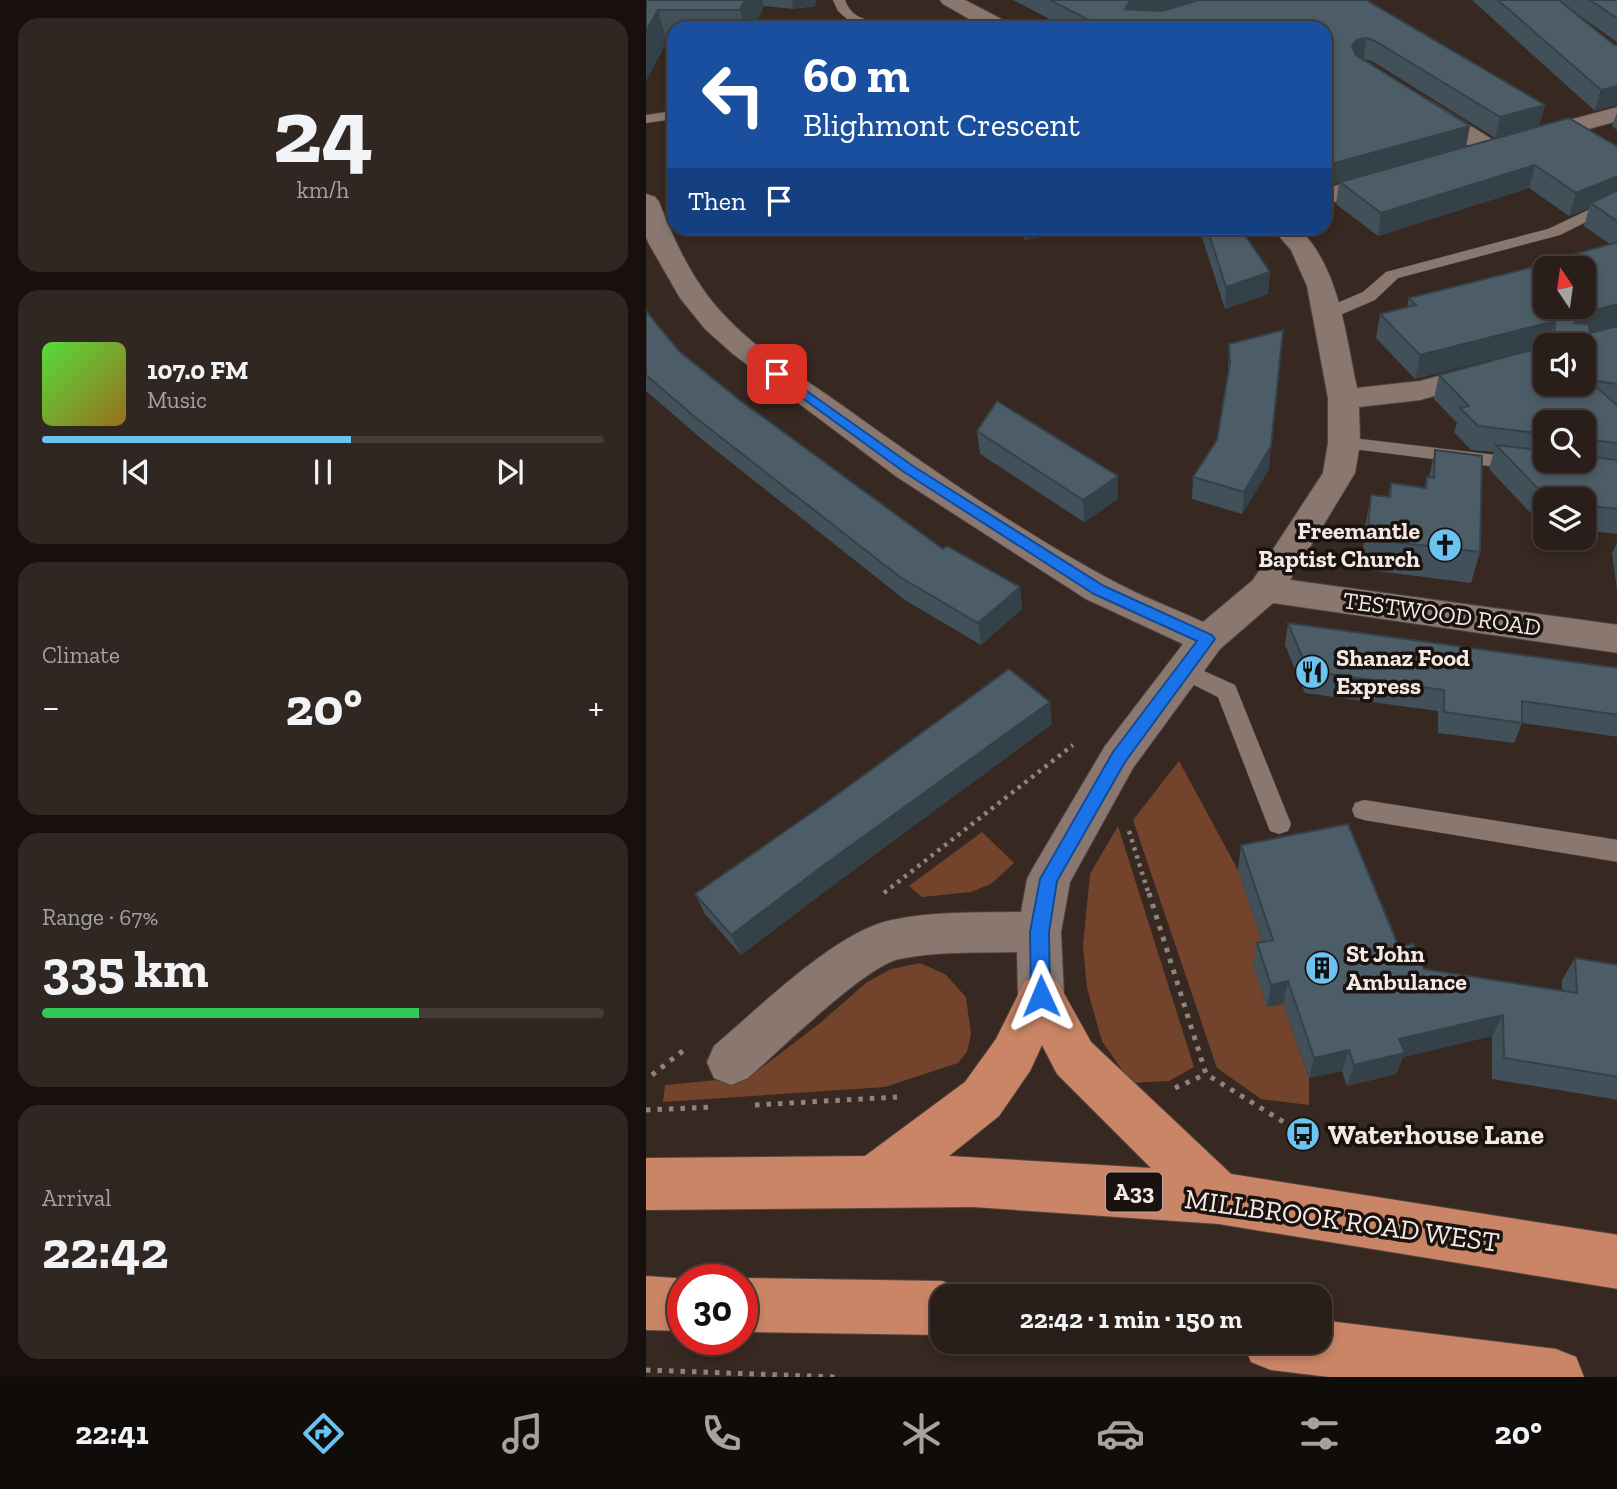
<!DOCTYPE html>
<meta charset="utf-8">
<style>
body{margin:0;font-family:"Zilla Slab",serif;background:#312722;color:#f1f3f6;height:100vh;display:flex;flex-direction:column;font-size:26px;white-space:nowrap}
*{box-sizing:border-box;margin:0}
p{font-size:23px;color:#a5a2a2}
.icon{flex:none;width:38px;height:38px;fill:none;stroke:currentColor;stroke-width:2;stroke-linecap:round;stroke-linejoin:round}
.map{position:relative;flex:1;overflow:hidden}
.side{display:flex;flex-direction:column;gap:18px;padding:18px;background:#17100e;width:646px}
.side>*{flex:none}
.hud{position:absolute;left:21px;top:21px;width:665px;height:214px;border-radius:21px;box-shadow:0 4px 10px #0003,0 0 0 2px #453c38;background:#1a4fa0;color:#fff;overflow:hidden}
.needle{width:46px;rotate:347deg}
.controls{position:absolute;left:887px;top:256px;display:grid;gap:14px}
.controls a{display:grid;place-items:center;width:63px;height:63px;border-radius:14px;background:#291e19;box-shadow:0 4px 10px #0003,0 0 0 2px #453c38;font-size:35px}
.speed{position:absolute;left:21px;top:1264px;display:flex;gap:14px;font-size:35px;font-weight:700;text-align:center}
.speed>*{display:grid;place-content:center;width:91px;height:91px;border-radius:50%;background:#291e19;box-shadow:0 4px 10px #0003,0 0 0 2px #453c38;line-height:1}
.speed .limit{border:10px solid #d22;background:#fff;color:#111}
.pin{position:absolute;display:grid;place-items:center;width:60px;height:60px;color:#fff;margin:-30px;border-radius:14px;box-shadow:0 4px 10px #0006}
.me{position:absolute;width:77px;margin:-38px;rotate:359deg;stroke-linejoin:round;filter:drop-shadow(0 0 5px #0008)}
.turn{display:flex;align-items:center;gap:24px;height:147px;padding:0 21px;font-size:32px}
.turn .icon{width:91px;height:91px;stroke-width:2.5}
.turn b{display:block;font-size:49px;line-height:60px}
.then{display:flex;align-items:center;height:66px;padding:0 21px;background:#0003;gap:14px;font-size:26px}
.big{font-size:52px;font-weight:700;line-height:1.1}
.side .card{flex:1;display:flex;flex-direction:column;justify-content:center;gap:10px;min-width:0;padding:0 24px;border-radius:21px;background:#312722}
.side .dial{align-items:center;gap:0}
.dial b{font-size:91px;line-height:1}
.song{display:flex;align-items:center;gap:21px}
.cover{width:84px;height:84px;border-radius:10px;background:linear-gradient(135deg,hsl(110 70% 55%),hsl(40 70% 35%))}
.played{height:7px;border-radius:4px;background:linear-gradient(90deg,#6ac3f1 55%,#453c38 55%)}
.keys{display:flex;justify-content:space-around;direction:ltr}
.heat{display:flex;justify-content:space-between;align-items:center;font-size:38px;direction:ltr}
.charge{height:10px;border-radius:5px;background:linear-gradient(90deg,#34c759 67%,#453c38 0)}
.trip{position:absolute;left:284px;top:1284px;width:402px;height:70px;border-radius:21px;background:#291e19;box-shadow:0 4px 10px #0003,0 0 0 2px #453c38;font-weight:700;line-height:70px;text-align:center}
.tabs{display:flex;height:112px;justify-content:space-around;align-items:center;background:#100c0a;color:#a5a2a2}
.tabs .icon{width:49px;height:49px}
.tabs .selected{color:#6ac3f1}
.tabs b{font-size:32px;color:#f1f3f6}
main{display:flex;flex:1;min-height:0}
.map>svg:first-child{display:block}
</style>
<main>
<section class="side">
<div class="card dial"><b>24</b><p>km/h</p></div>
<div class="card">
<div class="song"><i class="cover"></i><div><b>107.0 FM</b><p>Music</p></div></div>
<div class="played"></div>
<div class="keys"><svg class="icon" aria-label="previous" viewBox="0 0 24 24"><path d="M18 5L8 12l10 7zM5 5v14"/></svg><svg class="icon" aria-label="pause" viewBox="0 0 24 24"><path d="M8 5v14M16 5v14"/></svg><svg class="icon" aria-label="next" viewBox="0 0 24 24"><path d="M6 5l10 7-10 7zM19 5v14"/></svg></div>
</div>
<div class="card"><p>Climate</p>
<div class="heat"><a>−</a><b class="big">20°</b><a>+</a></div>
</div>
<div class="card"><p>Range · 67%</p><b class="big">335 km</b><div class="charge"></div></div>
<div class="card"><p>Arrival</p><b class="big">22:42</b></div>
</section>
<div class="map">
<svg width="972" height="1377" viewBox="0 0 972 1377">
<rect width="100%" height="100%" fill="#372821"/>
<g fill="#74432c">
<polygon points="533,761 592,870 623,963 608,967 621,1007 637,1004 663,1078 663,1105 615,1099 571,1068 487,820"/>
<polygon points="472,826 548,1067 523,1081 485,1083 456,1041 441,988 437,946 444,874"/>
<polygon points="336,832 368,863 345,884 325,892 276,897 263,886"/>
<polygon points="274,963 299,974 320,997 325,1034 321,1052 312,1063 239,1087 17,1102 19,1085 103,1077 173,1024 221,982 245,969"/>
</g>
<g fill="none" stroke-linecap="round" stroke-linejoin="round">
<g stroke="#51443f" stroke-width="1">
<g id="lane">
<path d="M187,0H199C209,27 234,17 249,28H211L192,11Z"/>
<polygon points="28,111 28,119 0,123 0,115"/>
<polygon points="972,196 972,206 914,235 752,278 729,300 687,318 675,318 673,314 675,310 717,292 740,272 902,229"/>
<polygon points="698,437 875,458 882,460 885,464 882,468 875,470 691,447 689,443 691,439"/>
<polygon points="538,662 589,685 645,824 642,831 633,834 624,831 572,697 530,676 527,670 530,664"/>
<polygon points="718,800 972,840 972,862 718,820 709,817 706,810 709,803"/>
</g>
</g>
<g stroke="#51443f" stroke-width="2">
<g id="street">
<polygon points="294,0 319,0 363,23 366,28 339,28 297,4"/>
<polygon points="777,99 785,101 852,143 855,148 852,153 843,155 834,153 769,111 765,106 769,101"/>
<polygon points="972,107 972,121 883,145 874,143 871,138 874,133"/>
<polygon points="741,170 750,173 754,178 750,183 679,205 679,189"/>
<path d="M0,194L9,197L13,202C29,243 48,284 79,316C112,352 158,378 197,406C283,468 372,530 465,580C494,596 527,608 557,622L607,580L677,473L682,443V398L661,286L645,250L626,228H653C694,270 699,333 711,388L774,381L900,347V365L774,400L713,407L714,443L709,473L644,580L972,625V653L627,603L574,649L487,768L424,882L415,932L418,996L411,1011L395,1018L379,1011L372,996L371,952C332,953 291,951 253,959C218,967 133,1051 102,1078L85,1085L68,1078L61,1062L68,1046C113,1008 190,931 246,920C288,911 332,913 375,912L381,879L388,866L459,746L537,644L440,599L350,541L251,477L87,354L59,329L34,298L3,244L0,237Z"/>
</g>
</g>
<g stroke="#51443f" stroke-width="2">
<g id="highway">
<path d="M395,974L411,981L445,1042L585,1174L972,1235V1289L573,1224L327,1207L0,1210V1158L219,1156L319,1082L350,1039L379,981ZM396,1045L411,1074L505,1168L303,1156L353,1116L384,1071Z"/>
<polygon points="0,1276 43,1279 37,1279 37,1331 0,1330"/>
<polygon points="96,1278 296,1281 315,1289 319,1297 296,1297 296,1335 96,1332 96,1279 92,1279"/>
<polygon points="674,1320 910,1349 930,1357 938,1377 683,1377 625,1370 605,1362 597,1342 674,1342"/>
</g>
</g>
<g stroke="#90837d" stroke-width="4.5" stroke-dasharray="3.5 5" stroke-linecap="butt">
<polyline points="483,831 503,895"/>
<polyline points="238,893 427,745"/>
</g>
<g stroke="#90837d" stroke-width="5" stroke-dasharray="4.5 7" stroke-linecap="butt">
<polyline points="503,893 560,1074 657,1134"/>
<polyline points="6,1075 38,1050"/>
<polyline points="529,1088 560,1074"/>
<polyline points="109,1105 251,1097"/>
<polyline points="0,1110 66,1107"/>
<polyline points="0,1370 190,1377"/>
</g>
<use href="#lane" fill="#8a7870" fill-rule="evenodd"/>
<use href="#street" fill="#8a7870" fill-rule="evenodd"/>
<use href="#highway" fill="#c98565" fill-rule="evenodd"/>
</g>
<g fill="#415059" fill-rule="evenodd">
<polygon points="0,0 170,0 169,6 147,9 118,6 108,28 28,28 28,42 21,42"/>
<path d="M367,0H720L899,105L893,126L849,138L726,61L716,59L820,147H972V534L938,530V499H900V525L895,524L843,469L848,452L825,450L808,432L811,423L788,399L793,375L938,345H900L769,379L730,338L734,314L761,307L763,298L885,268L886,266L964,244L938,226L943,208L923,216L883,188L732,236L690,204L693,182L679,186V28H421ZM900,422H938V460H900Z"/>
<polygon points="826,0 972,0 972,43 916,3 968,45 949,111"/>
<polygon points="972,110 972,131 966,126"/>
<polygon points="371,228 432,228 421,232 379,240"/>
<polygon points="553,228 594,228 624,272 622,294 579,309"/>
<polygon points="0,311 33,351 91,398 297,549 374,587 376,609 335,645 259,600 58,441 0,391"/>
<polygon points="583,344 623,469 596,514 546,499 547,477 571,440 582,375"/>
<polygon points="331,431 472,476 472,499 438,522 334,454"/>
<polygon points="789,450 834,552 825,583 715,569 719,526 725,495 742,497 745,483 778,488 781,477 783,477"/>
<polygon points="972,540 972,598 966,553"/>
<polygon points="642,623 972,668 972,737 876,723 868,743 792,733 792,711 659,693 639,645"/>
<polygon points="406,724 186,886 95,955 59,914 49,894"/>
<polygon points="595,845 753,947 778,969 916,991 916,980 929,958 972,965 972,1100 846,1079 846,1036 757,1057 750,1074 701,1086 696,1071 663,1078 637,1004 621,1007 607,966 611,943 616,942 592,870"/>
</g>
<g fill="#354148">
<polygon points="99,0 116,0 118,6 108,28 98,28 94,10"/>
<polygon points="146,0 170,0 169,6 147,9"/>
<polygon points="487,0 556,0 484,20 479,9 484,1"/>
<polygon points="12,10 21,42 0,81 0,31"/>
<polygon points="720,38 718,58 708,60 706,46 711,40"/>
<polygon points="972,86 972,105 949,111 955,90"/>
<polygon points="899,105 893,126 849,138 854,117"/>
<polygon points="824,126 820,147 679,186 679,171 681,165"/>
<polygon points="889,165 883,188 732,236 735,213"/>
<polygon points="972,176 972,196 945,203 943,208 923,216 930,193"/>
<polygon points="64,228 79,228 65,230"/>
<polygon points="378,228 432,228 421,232 379,240"/>
<polygon points="624,272 622,294 579,309 580,287"/>
<polygon points="972,304 972,326 926,337 929,323 933,314"/>
<polygon points="909,321 902,345 769,379 774,355"/>
<polygon points="625,446 623,469 596,514 598,492"/>
<polygon points="472,476 472,499 438,522 437,500"/>
<polygon points="374,587 376,609 335,645 332,623"/>
<polygon points="404,702 406,724 186,886 95,955 85,935 178,865"/>
<polygon points="642,981 637,1004 621,1007 625,985"/>
<polygon points="857,1015 846,1036 757,1057 750,1074 701,1086 708,1065 753,1039"/>
<polygon points="703,1050 696,1071 663,1078 668,1058"/>
</g>
<g fill="#4c5d67" stroke="#354148" stroke-width="2" fill-rule="evenodd">
<polygon points="0,0 99,0 94,10 12,10 0,31"/>
<polygon points="404,0 487,0 484,1 479,9 516,11 553,0 720,0 899,105 854,117 729,41 720,38 711,40 706,46 710,55 824,126 681,165 679,171 679,28 458,28"/>
<polygon points="852,0 913,0 968,45 972,45 972,86 955,90"/>
<polygon points="944,0 972,0 972,19"/>
<polygon points="923,118 972,147 972,176 930,193 889,165 735,213 694,182"/>
<polygon points="972,190 972,222 945,203"/>
<polygon points="561,228 594,228 624,272 580,287"/>
<path d="M972,242V304L933,314L929,323L943,324L944,333L972,326V384L942,380L972,406V443L938,439V422H900V434L832,426L814,408L823,406L793,375L900,346V383H938V345H905L908,344L909,321L774,355L734,314L770,305L763,298L887,267L886,266ZM900,268H938V306H900Z"/>
<polygon points="0,311 33,351 91,398 297,549 301,546 374,587 332,623 254,577 50,418 0,375"/>
<polygon points="637,330 625,446 598,492 547,477 571,440 584,363 583,344"/>
<polygon points="351,401 472,476 437,500 331,431"/>
<polygon points="850,445 900,451 900,460 938,460 938,456 972,460 972,509 938,505 938,499 902,499"/>
<polygon points="789,450 836,456 834,552 721,539 725,495 744,497 745,483 780,488 781,477 788,478"/>
<polygon points="642,623 972,668 972,715 876,701 876,723 798,712 798,690 662,671"/>
<polygon points="363,669 404,702 178,865 85,935 49,894 174,807"/>
<polygon points="702,824 753,947 767,944 778,969 931,993 929,958 972,965 972,1077 858,1058 857,1015 753,1039 759,1053 708,1065 703,1050 668,1058 642,981 625,985 611,943 627,940 595,845"/>
</g>
<polygon fill="#1a73e8" stroke="#114b97" stroke-width="2" points="131,370 267,466 458,586 566,635 569,639 479,762 411,881 403,932 404,996 402,1002 395,1005 388,1002 385,996 384,932 394,879 467,752 551,641 448,594 258,472 126,376 126,371"/>
<defs>
<g id="church-disc" transform="scale(1.75)"><circle r="9.5" fill="#6ac3f1" stroke="#19120f"/><path d="M-1.2-6h2.4v3.5h3.3v2.4h-3.3V6h-2.4V-.1h-3.3v-2.4h3.3Z" fill="#111"/></g>
<g id="restaurant-disc" transform="scale(1.75)"><circle r="9.5" fill="#6ac3f1" stroke="#19120f"/><path d="M-5-6h1v4h1v-4h1v4h1v-4h1v5L-1.5 .5V6h-2V.5L-5-1ZM5-6V6H3V1.5H1.5Q1.5-4 5-6Z" fill="#111"/></g>
<g id="building-disc" transform="scale(1.75)"><circle r="9.5" fill="#6ac3f1" stroke="#19120f"/><path d="M-4-6H4V6H1V3H-1V6H-4ZM-2.5-4.3h1.7v1.8h-1.7ZM.8-4.3h1.7v1.8H.8ZM-2.5-1h1.7V.8h-1.7ZM.8-1h1.7V.8H.8Z" fill="#111"/></g>
<g id="bus-disc" transform="scale(1.75)"><circle r="9.5" fill="#6ac3f1" stroke="#19120f"/><path d="M-5-6H5V4H4V6H2V4H-2V6H-4V4H-5ZM-3.5-4V0h7V-4ZM-3.5 1.2v1.5H-2V1.2ZM2 1.2v1.5H3.5V1.2Z" fill="#111"/></g>
</defs>
<g fill-rule="evenodd">
<use href="#church-disc" x="799" y="545"/>
<use href="#restaurant-disc" x="666" y="672"/>
<use href="#building-disc" x="676" y="968"/>
<use href="#bus-disc" x="657" y="1134"/>
</g>
<g text-anchor="middle" stroke-width="7" stroke-linejoin="round" paint-order="stroke">
<rect fill="#19120f" stroke="#b2a8a5" stroke-width="2" x="460" y="1172.5" width="56" height="39" rx="5"/>
<g font-size="23" font-weight="bold" fill="#f4e9e5">
<text x="488" y="1200">A33</text>
</g>
<g font-size="24" font-weight="bold" fill="#f4e9e5" stroke="#19120f" text-anchor="start">
<text x="774" y="539" text-anchor="end">Freemantle<tspan x="774" dy="28">Baptist Church</tspan></text>
<text x="690" y="666">Shanaz Food<tspan x="690" dy="28">Express</tspan></text>
<text x="700" y="962">St John<tspan x="700" dy="28">Ambulance</tspan></text>
</g>
<g font-size="24" fill="#f4e9e5" stroke="#19120f">
<text transform="translate(796 614) rotate(8)" y="8">TESTWOOD ROAD</text>
</g>
<g font-size="28" font-weight="bold" fill="#f4e9e5" stroke="#19120f" text-anchor="start">
<text x="682" y="1144">Waterhouse Lane</text>
</g>
<g font-size="28" fill="#f4e9e5" stroke="#19120f">
<text transform="translate(696 1220) rotate(8)" y="10">MILLBROOK ROAD WEST</text>
</g>
</g>
</svg>
<div class="controls">
<a><svg class="needle" viewBox="-14 -14 28 28"><path d="M0-13l5 13h-10z" fill="#e53935"/><path d="M0 13l5-13h-10z" fill="#a5a2a2"/></svg></a>
<a><svg class="icon" aria-label="sound" viewBox="0 0 24 24"><path d="M4 9h4l5-4v14l-5-4H4zM17 9q2 3 0 6"/></svg></a>
<a><svg class="icon" aria-label="search" viewBox="0 0 24 24"><circle cx="10" cy="10" r="6"/><path d="M15 15l6 6"/></svg></a>
<a><svg class="icon" aria-label="layers" viewBox="0 0 24 24"><path d="M12 4l9 5-9 5-9-5zM3 14l9 5 9-5"/></svg></a>
</div>
<div class="speed"><div class="limit">30</div></div>
<div class="pin" style="left:131px;top:374px;background:#d93025"><svg class="icon" aria-label="arrive" viewBox="0 0 24 24"><path d="M6 21V4h12l-3 4 3 4H6"/></svg></div>
<svg class="me" style="left:395px;top:996px" viewBox="-20 -20 40 40"><path d="M0-17L14 15 0 8-14 15z" fill="#1a73e8" stroke="#fff" stroke-width="4"/></svg>
<div class="trip">22:42 · 1 min · 150 m</div>
<div class="hud">
<div class="turn"><svg class="icon" aria-label="left" viewBox="0 0 24 24"><path d="M17 20v-9H6M10 6l-5 5 5 5"/></svg><div><b>60 m</b>Blighmont Crescent</div></div>
<div class="then">Then<svg class="icon" aria-label="arrive" viewBox="0 0 24 24"><path d="M6 21V4h12l-3 4 3 4H6"/></svg></div>
</div>
</div>
</main>
<nav class="tabs">
<b>22:41</b>
<svg class="icon selected" aria-label="directions" viewBox="0 0 24 24"><path d="M12 3l9 9-9 9-9-9zM9 14v-3h6M13 9l2 2-2 2"/></svg>
<svg class="icon" aria-label="music" viewBox="0 0 24 24"><path d="M9 18V5l10-2v13"/><circle cx="6" cy="18" r="3"/><circle cx="16" cy="16" r="3"/></svg>
<svg class="icon" aria-label="phone" viewBox="0 0 24 24"><path d="M5 4h4l2 5-3 2q2 4 5 5l2-3 5 2v4C11 20 4 13 5 4z"/></svg>
<svg class="icon" aria-label="climate" viewBox="0 0 24 24"><path d="M12 3v18M4 7l16 10M4 17L20 7"/></svg>
<svg class="icon" aria-label="car" viewBox="0 0 24 24"><path d="M5 17H2v-5l4-1 3-4h7l3 4 3 1v5h-3M9 17h6M6 11h13"/><circle cx="7" cy="17" r="2"/><circle cx="17" cy="17" r="2"/></svg>
<svg class="icon" aria-label="filters" viewBox="0 0 24 24"><path d="M4 7h16M4 17h16"/><circle cx="9" cy="7" r="2"/><circle cx="15" cy="17" r="2"/></svg>
<b>20°</b>
</nav>
